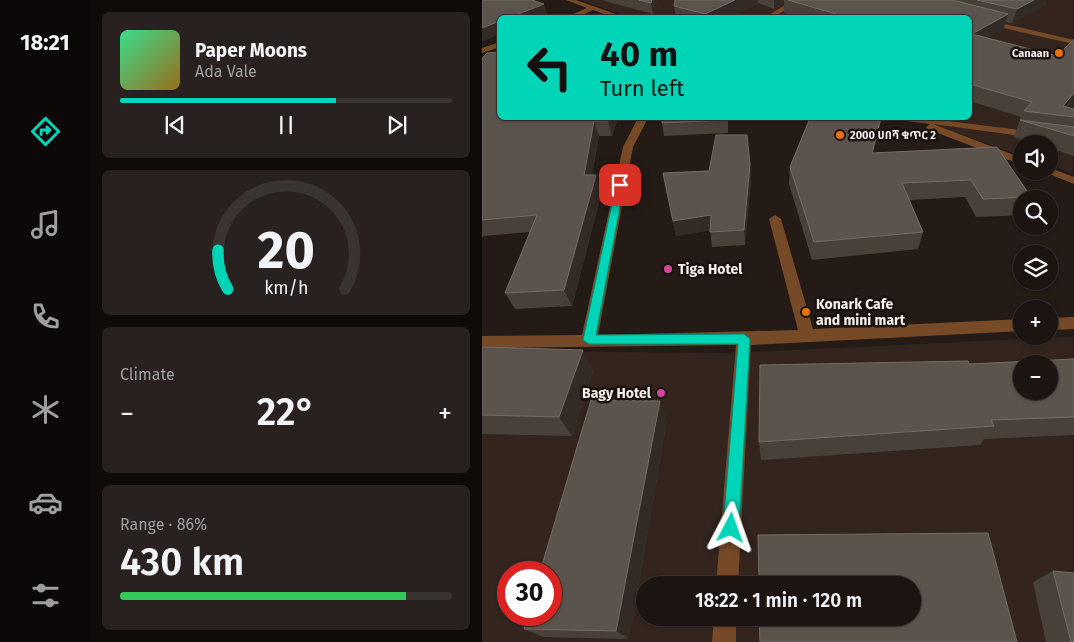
<!DOCTYPE html>
<meta charset="utf-8">
<style>
body{margin:0;font-family:"Fira Sans","Noto Sans Ethiopic",sans-serif;background:#28211f;color:#f1f3f6;height:100vh;display:flex;flex-direction:column;font-size:19px;white-space:nowrap}
*{box-sizing:border-box;margin:0}
p{font-size:16px;color:#a09e9f}
.icon{flex:none;width:28px;height:28px;fill:none;stroke:currentColor;stroke-width:2;stroke-linecap:round;stroke-linejoin:round}
.map{position:relative;flex:1;overflow:hidden}
.details{display:flex;flex-direction:column;gap:12px;padding:12px;background:#0f0b09;width:392px}
.details>*{flex:none}
.banner{position:absolute;left:15px;top:15px;width:475px;height:105px;border-radius:8px;box-shadow:0 1px 4px #0004,0 0 0 1px #393331;background:#00d5b7;color:#111;overflow:hidden}
.fabs{position:absolute;left:531px;top:135px;display:grid;gap:10px}
.fabs a{display:grid;place-items:center;width:45px;height:45px;border-radius:50%;background:#1b1411;box-shadow:0 1px 4px #0004,0 0 0 1px #393331;font-size:25px}
.speed{position:absolute;left:15px;top:561px;display:flex;gap:10px;font-size:25px;font-weight:700;text-align:center}
.speed>*{display:grid;place-content:center;width:65px;height:65px;border-radius:50%;background:#1b1411;box-shadow:0 1px 4px #0004,0 0 0 1px #393331;line-height:1}
.speed .limit{border:8px solid #d22;background:#fff;color:#111}
.pin{position:absolute;display:grid;place-items:center;width:42px;height:42px;color:#fff;margin:-21px;border-radius:10px;box-shadow:0 2px 8px #0006}
.me{position:absolute;width:55px;margin:-28px;rotate:4deg;stroke-linejoin:round;filter:drop-shadow(0 0 4px #0008)}
.turn{display:flex;align-items:center;gap:18px;height:105px;padding:0 20px;font-size:22px}
.turn .icon{width:65px;height:65px;stroke-width:2.5}
.turn b{display:block;font-size:35px;line-height:42px}
.big{font-size:38px;font-weight:600;line-height:1.1}
.details .tile{flex:1;display:flex;flex-direction:column;justify-content:center;gap:8px;min-width:0;padding:0 18px;border-radius:8px;background:#28211f}
.details .dial{align-items:center;gap:0}
.dial svg{height:130px;overflow:visible;fill:none;stroke:#393331;stroke-width:7;stroke-linecap:round;text-anchor:middle}
.dial text{fill:#f1f3f6;stroke:none}
.song{display:flex;align-items:center;gap:15px}
.cover{width:60px;height:60px;border-radius:8px;background:linear-gradient(135deg,hsl(150 70% 55%),hsl(40 70% 35%))}
.played{height:5px;border-radius:2px;background:linear-gradient(90deg,#00d5b7 65%,#393331 65%)}
.keys{display:flex;justify-content:space-around;direction:ltr}
.heat{display:flex;justify-content:space-between;align-items:center;font-size:28px;direction:ltr}
.charge{height:8px;border-radius:4px;background:linear-gradient(90deg,#34c759 86%,#393331 0)}
.trip{position:absolute;left:154px;top:576px;width:285px;height:50px;border-radius:25px;background:#1b1411;box-shadow:0 1px 4px #0004,0 0 0 1px #393331;font-weight:600;line-height:50px;text-align:center}
main{display:flex;flex:1;min-height:0}
.dock{display:flex;flex-direction:column;width:90px;justify-content:space-around;align-items:center;background:#0b0807;color:#a09e9f}
.dock .icon{width:35px;height:35px}
.dock .on{color:#00d5b7}
.dock b{font-size:22px;color:#f1f3f6}
.map>svg:first-child{display:block}
</style>
<main>
<nav class="dock">
<b>18:21</b>
<svg class="icon on" aria-label="directions" viewBox="0 0 24 24"><path d="M12 3l9 9-9 9-9-9zM9 14v-3h6M13 9l2 2-2 2"/></svg>
<svg class="icon" aria-label="music" viewBox="0 0 24 24"><path d="M9 18V5l10-2v13"/><circle cx="6" cy="18" r="3"/><circle cx="16" cy="16" r="3"/></svg>
<svg class="icon" aria-label="phone" viewBox="0 0 24 24"><path d="M5 4h4l2 5-3 2q2 4 5 5l2-3 5 2v4C11 20 4 13 5 4z"/></svg>
<svg class="icon" aria-label="climate" viewBox="0 0 24 24"><path d="M12 3v18M4 7l16 10M4 17L20 7"/></svg>
<svg class="icon" aria-label="car" viewBox="0 0 24 24"><path d="M5 17H2v-5l4-1 3-4h7l3 4 3 1v5h-3M9 17h6M6 11h13"/><circle cx="7" cy="17" r="2"/><circle cx="17" cy="17" r="2"/></svg>
<svg class="icon" aria-label="filters" viewBox="0 0 24 24"><path d="M4 7h16M4 17h16"/><circle cx="9" cy="7" r="2"/><circle cx="15" cy="17" r="2"/></svg>
</nav>
<section class="details">
<div class="tile">
<div class="song"><i class="cover"></i><div><b>Paper Moons</b><p>Ada Vale</p></div></div>
<div class="played"></div>
<div class="keys"><svg class="icon" aria-label="previous" viewBox="0 0 24 24"><path d="M18 5L8 12l10 7zM5 5v14"/></svg><svg class="icon" aria-label="pause" viewBox="0 0 24 24"><path d="M8 5v14M16 5v14"/></svg><svg class="icon" aria-label="next" viewBox="0 0 24 24"><path d="M6 5l10 7-10 7zM19 5v14"/></svg></div>
</div>
<div class="tile dial"><svg viewBox="0 0 100 80">
<path d="M14 69A42 42 0 1 1 86 69"/>
<path d="M14 69A42 42 0 0 1 8 45" stroke="#00d5b7"/>
<text x="50" y="56" font-size="32" font-weight="700">20</text>
<text x="50" y="72" font-size="11">km/h</text>
</svg></div>
<div class="tile"><p>Climate</p>
<div class="heat"><a>−</a><b class="big">22°</b><a>+</a></div>
</div>
<div class="tile"><p>Range · 86%</p><b class="big">430 km</b><div class="charge"></div></div>
</section>
<div class="map">
<svg width="592" height="642" viewBox="0 0 592 642">
<rect width="100%" height="100%" fill="#241b17"/>
<g fill="#33251e" fill-rule="evenodd">
<polygon points="99,0 591,0 591,174 568,165 568,144 540,144 540,156 432,118 488,118 488,18 148,18"/>
<path d="M591,337V642H0V351L248,353ZM540,364H568V391H540ZM26,572H69V615H26ZM162,585H430V618H162Z"/>
</g>
<g fill="none" stroke-linecap="round" stroke-linejoin="round">
<g fill="#774a27" fill-rule="evenodd">
<polygon points="84,0 94,0 145,18 133,18 111,10 94,18 83,18 105,8"/>
<polygon points="312,0 320,0 290,18 281,18"/>
<polygon points="502,19 592,40 592,44 499,23"/>
<polygon points="18,42 18,47 0,53 0,48"/>
<polygon points="156,118 166,118 151,147 116,335 316,330 287,219 293,215 299,219 331,329 540,319 540,331 269,345 256,585 234,585 254,345 0,348 0,336 100,335 141,147"/>
<polygon points="419,118 443,118 592,137 592,143 451,124 540,158 540,165 445,129 444,127 448,124 424,121"/>
<polygon points="568,168 592,177 592,184 560,171 568,171"/>
<polygon points="592,317 592,329 568,330 568,318"/>
<polygon points="232,618 254,618 254,642 230,642"/>
</g>
</g>
<g fill="#48413a">
<polygon points="119,0 176,0 171,14"/>
<polygon points="193,0 564,0 563,5 530,23 524,22 522,28 505,38 575,56 592,39 592,101 586,108 592,109 592,156 568,148 568,144 553,144 532,137 539,117 488,101 488,18 318,18 302,13 302,3 292,9 276,3 247,18 194,18 192,6"/>
<polygon points="0,58 18,118 136,118 130,136 117,136 110,175 120,191 90,306 33,309 23,293 48,232 1,236 0,239"/>
<polygon points="246,118 246,133 182,136 180,123"/>
<polygon points="397,130 391,153 515,147 549,197 548,199 540,199 540,215 494,217 483,197 427,200 441,232 436,249 330,260 307,184 308,167"/>
<polygon points="268,164 269,179 263,245 230,247 228,230 194,236 181,173 227,171"/>
<polygon points="0,347 111,370 90,436 0,434"/>
<polygon points="592,357 592,435 502,439 498,445 279,460 277,442 487,364 590,360"/>
<polygon points="185,420 147,639 61,637 42,629"/>
<polygon points="571,571 592,642 564,642 551,582"/>
</g>
<g fill="#322a24">
<polygon points="170,0 176,0 171,14 169,3"/>
<polygon points="253,0 276,0 276,3 247,18 224,18 223,14"/>
<polygon points="292,0 302,0 302,3 292,9"/>
<polygon points="552,0 564,0 563,5 530,23 535,9"/>
<polygon points="62,4 65,15 58,18 26,18"/>
<polygon points="526,14 522,28 488,48 490,34"/>
<polygon points="18,21 18,34 0,42 0,28"/>
<polygon points="592,93 592,101 579,116 581,106"/>
<polygon points="127,118 136,118 130,136 126,121"/>
<polygon points="399,118 397,130 387,170 390,153"/>
<polygon points="112,121 117,136 107,191 102,175"/>
<polygon points="268,164 269,179 263,245 262,230"/>
<polygon points="114,175 120,191 90,306 82,290"/>
<polygon points="229,215 231,230 194,236 191,221"/>
<polygon points="101,350 111,370 90,436 77,417"/>
<polygon points="178,401 185,420 147,639 134,631"/>
</g>
<g fill="#5b544d" stroke="#736c66" fill-rule="evenodd">
<polygon points="0,0 50,0 62,4 26,18 18,18 18,21 0,28"/>
<polygon points="157,0 170,0 169,3"/>
<polygon points="193,0 253,0 223,14 192,6"/>
<polygon points="306,0 470,0 526,14 490,34 575,56 592,39 592,93 581,106 592,109 592,117 542,111 550,102 488,84 488,18 348,18 354,14"/>
<polygon points="495,0 552,0 535,9"/>
<polygon points="18,52 18,118 127,118 126,121 112,121 102,175 114,175 82,290 23,293 55,215 0,220 0,58 5,53"/>
<polygon points="180,118 245,118 245,120 180,123"/>
<polygon points="328,118 399,118 390,153 515,147 549,197 501,199 489,180 420,183 441,232 332,242 308,167"/>
<polygon points="538,120 592,127 592,136"/>
<polygon points="234,135 265,135 268,164 262,230 228,232 229,215 191,221 181,173 227,171"/>
<polygon points="0,347 101,350 77,417 0,415"/>
<path d="M592,359V417L509,420L512,426L277,442L278,365L486,361L487,364ZM540,364H568V391H540Z"/>
<polygon points="109,400 178,401 134,631 42,629 46,615 69,615 69,572 58,572"/>
<polygon points="506,533 535,642 278,642 277,618 430,618 430,585 277,585 276,535"/>
<polygon points="571,571 592,573 592,642 589,642"/>
</g>
<polygon fill="#00d5b7" stroke="#008a77" points="138,183 142,185 114,335 262,334 268,339 257,528 255,534 249,536 244,534 241,528 256,344 107,344 101,340 134,185"/>
<g fill="#e8710a" stroke="#1a120e" stroke-width="2">
<circle cx="577" cy="53" r="5"/>
<circle cx="358" cy="135" r="5"/>
<circle cx="324" cy="312" r="5"/>
</g>
<g fill="#d1479c" stroke="#1a120e" stroke-width="2">
<circle cx="186" cy="269" r="5"/>
<circle cx="179" cy="393" r="5"/>
</g>
<g text-anchor="middle" stroke-width="5" stroke-linejoin="round" paint-order="stroke">
<g font-size="11" font-weight="bold" fill="#f6efec" stroke="#1a120e" text-anchor="end">
<text x="567" y="57">Canaan</text>
<text x="368" y="139" text-anchor="start">2000 ሀበሻ ቁጥር 2</text>
</g>
<g font-size="14" font-weight="bold" fill="#f6efec" stroke="#1a120e" text-anchor="start">
<text x="196" y="274">Tiga Hotel</text>
<text x="334" y="309">Konark Cafe<tspan x="334" dy="16">and mini mart</tspan></text>
<text x="169" y="398" text-anchor="end">Bagy Hotel</text>
</g>
</g>
</svg>
<div class="fabs">
<a><svg class="icon" aria-label="sound" viewBox="0 0 24 24"><path d="M4 9h4l5-4v14l-5-4H4zM17 9q2 3 0 6"/></svg></a>
<a><svg class="icon" aria-label="search" viewBox="0 0 24 24"><circle cx="10" cy="10" r="6"/><path d="M15 15l6 6"/></svg></a>
<a><svg class="icon" aria-label="layers" viewBox="0 0 24 24"><path d="M12 4l9 5-9 5-9-5zM3 14l9 5 9-5"/></svg></a>
<a>+</a>
<a>−</a>
</div>
<div class="speed"><div class="limit">30</div></div>
<div class="pin" style="left:138px;top:185px;background:#d93025"><svg class="icon" aria-label="arrive" viewBox="0 0 24 24"><path d="M6 21V4h12l-3 4 3 4H6"/></svg></div>
<svg class="me" style="left:249px;top:528px" viewBox="-20 -20 40 40"><path d="M0-17L14 15 0 8-14 15z" fill="#00d5b7" stroke="#fff" stroke-width="4"/></svg>
<div class="trip">18:22 · 1 min · 120 m</div>
<div class="banner">
<div class="turn"><svg class="icon" aria-label="left" viewBox="0 0 24 24"><path d="M17 20v-9H6M10 6l-5 5 5 5"/></svg><div><b>40 m</b>Turn left</div></div>
</div>
</div>
</main>
